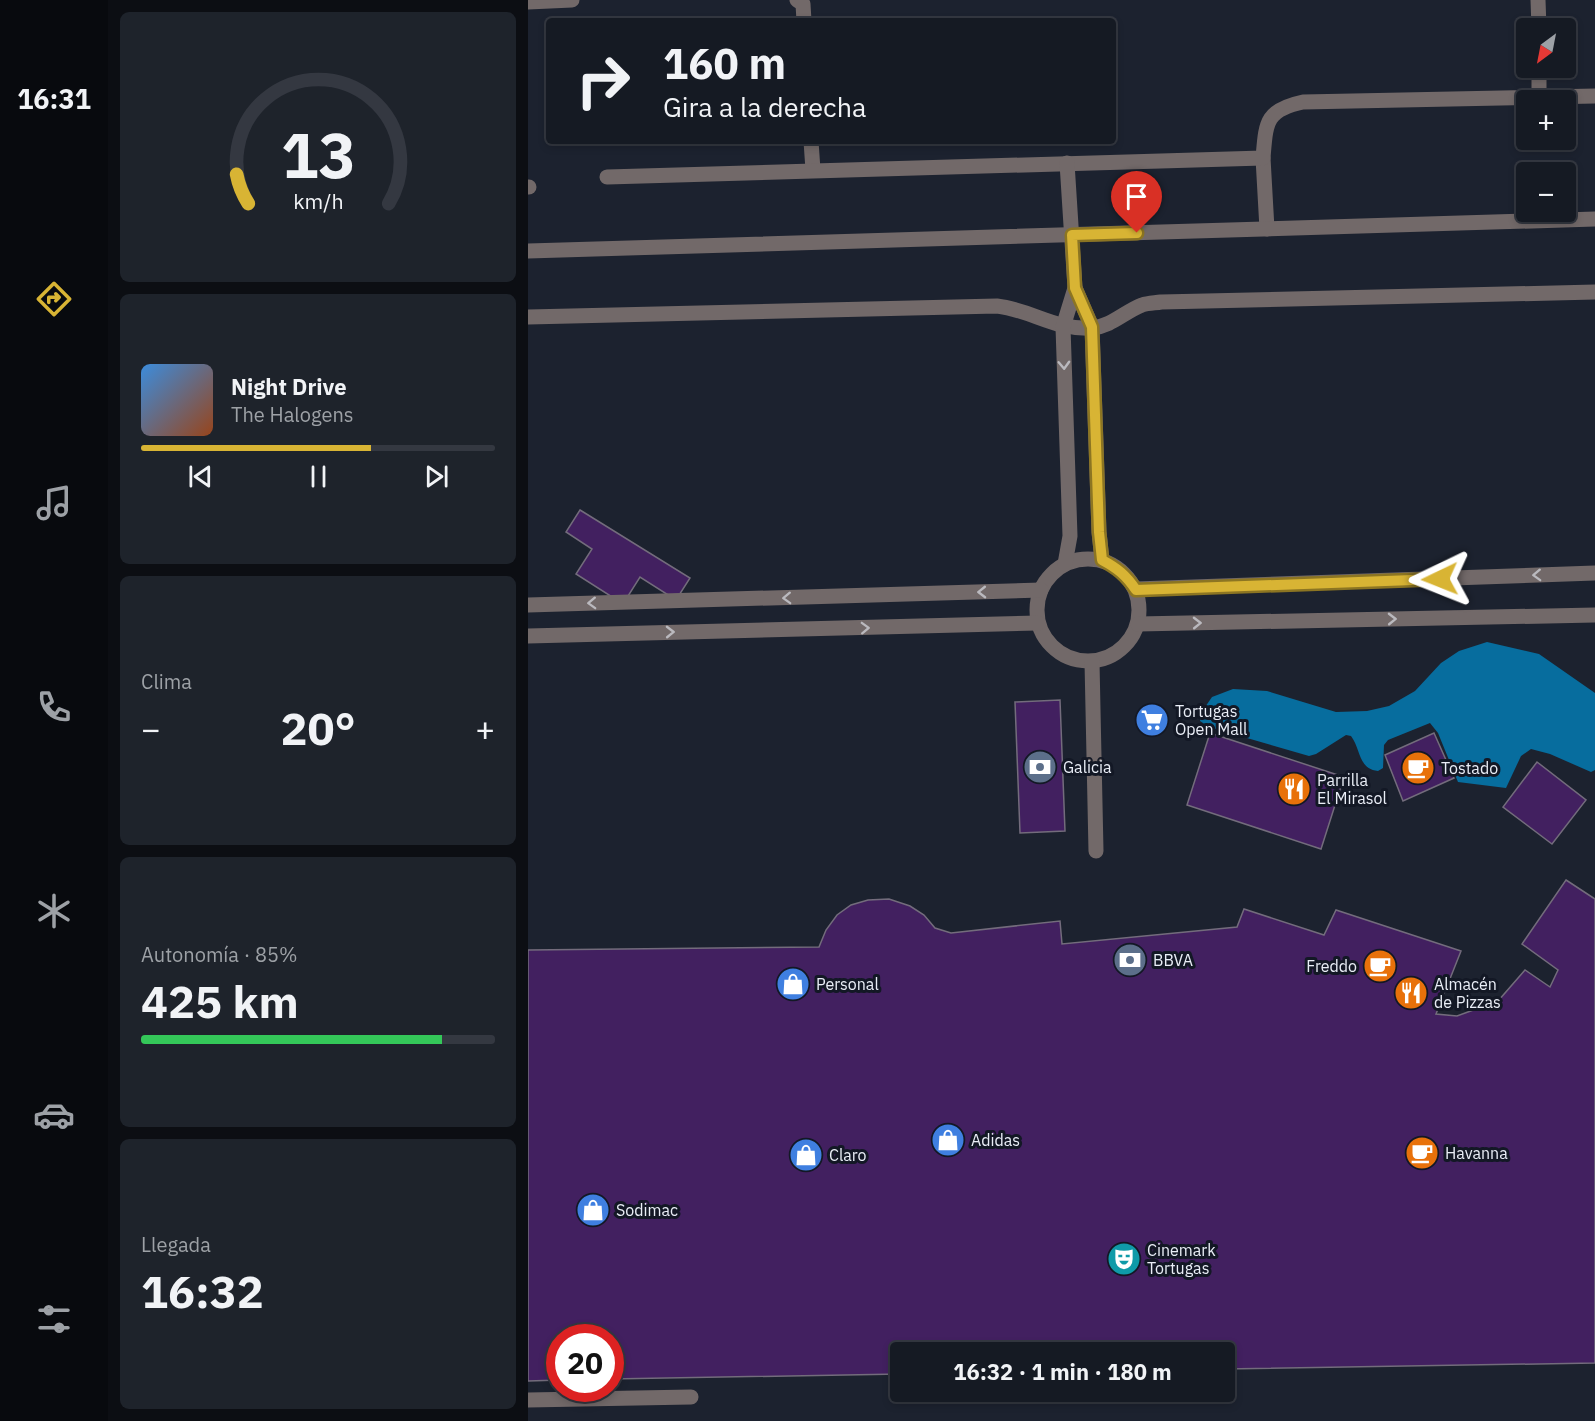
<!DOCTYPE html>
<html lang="es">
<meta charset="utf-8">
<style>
body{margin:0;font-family:"IBM Plex Sans",sans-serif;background:#1e232b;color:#f1f3f6;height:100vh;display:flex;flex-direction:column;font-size:22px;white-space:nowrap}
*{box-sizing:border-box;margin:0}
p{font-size:20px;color:#9da1a6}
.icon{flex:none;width:33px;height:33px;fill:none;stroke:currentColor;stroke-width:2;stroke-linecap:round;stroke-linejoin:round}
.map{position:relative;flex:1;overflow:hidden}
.sheet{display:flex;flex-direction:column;gap:12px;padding:12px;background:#0c0e13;width:420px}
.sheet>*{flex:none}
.top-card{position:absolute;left:18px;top:18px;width:570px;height:126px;border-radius:6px;box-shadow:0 3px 9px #0003,0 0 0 2px #343841;background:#151a23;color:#f1f3f6;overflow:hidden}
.needle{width:39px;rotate:212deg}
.fabs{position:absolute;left:988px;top:18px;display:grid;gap:12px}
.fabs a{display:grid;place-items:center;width:60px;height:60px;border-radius:6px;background:#151a23;box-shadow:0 3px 9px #0003,0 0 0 2px #343841;font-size:30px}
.speed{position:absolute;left:18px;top:1324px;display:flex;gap:12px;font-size:30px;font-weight:700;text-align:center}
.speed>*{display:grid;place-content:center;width:78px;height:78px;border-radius:50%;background:#151a23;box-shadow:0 3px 9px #0003,0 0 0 2px #343841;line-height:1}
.speed .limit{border:9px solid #d22;background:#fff;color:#111}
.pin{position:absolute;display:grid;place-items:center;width:51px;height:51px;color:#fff;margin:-62px -26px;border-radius:50% 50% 50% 0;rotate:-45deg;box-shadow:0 0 6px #0007}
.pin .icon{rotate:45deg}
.me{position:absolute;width:66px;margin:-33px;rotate:268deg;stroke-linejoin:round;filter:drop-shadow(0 0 4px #0008)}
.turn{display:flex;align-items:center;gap:21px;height:126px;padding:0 18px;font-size:27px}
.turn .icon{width:78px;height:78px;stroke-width:2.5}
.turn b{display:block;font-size:42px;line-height:51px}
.big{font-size:45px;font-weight:700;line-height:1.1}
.sheet .widget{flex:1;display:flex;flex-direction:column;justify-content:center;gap:9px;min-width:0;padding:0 21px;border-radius:9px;background:#1e232b}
.sheet .dial{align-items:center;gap:0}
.dial svg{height:156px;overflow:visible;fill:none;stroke:#343841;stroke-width:7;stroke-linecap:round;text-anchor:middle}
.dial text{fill:#f1f3f6;stroke:none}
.song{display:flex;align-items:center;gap:18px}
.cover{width:72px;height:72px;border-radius:9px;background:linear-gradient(135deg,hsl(210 70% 55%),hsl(20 70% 35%))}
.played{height:6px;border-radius:3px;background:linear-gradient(90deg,#d8b434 65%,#343841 65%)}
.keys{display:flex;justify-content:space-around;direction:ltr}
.heat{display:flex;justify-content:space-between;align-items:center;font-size:33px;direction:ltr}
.charge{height:9px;border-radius:4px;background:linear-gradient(90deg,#34c759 85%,#343841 0)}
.trip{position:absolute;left:362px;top:1342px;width:345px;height:60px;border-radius:6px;background:#151a23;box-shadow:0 3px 9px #0003,0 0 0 2px #343841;font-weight:700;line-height:60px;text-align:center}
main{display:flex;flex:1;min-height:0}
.menu{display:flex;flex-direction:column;width:108px;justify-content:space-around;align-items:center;background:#080a0e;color:#9da1a6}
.menu .icon{width:42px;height:42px}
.menu .selected{color:#d8b434}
.menu b{font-size:27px;color:#f1f3f6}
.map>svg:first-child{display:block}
</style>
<main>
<nav class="menu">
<b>16:31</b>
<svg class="icon selected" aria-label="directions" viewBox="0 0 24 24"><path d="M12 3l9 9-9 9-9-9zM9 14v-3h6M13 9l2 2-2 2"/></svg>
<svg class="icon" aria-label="music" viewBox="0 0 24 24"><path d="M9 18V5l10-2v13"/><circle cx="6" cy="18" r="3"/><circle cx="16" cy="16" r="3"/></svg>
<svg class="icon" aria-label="phone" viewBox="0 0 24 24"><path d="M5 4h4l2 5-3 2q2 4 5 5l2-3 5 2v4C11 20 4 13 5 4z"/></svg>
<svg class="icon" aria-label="climate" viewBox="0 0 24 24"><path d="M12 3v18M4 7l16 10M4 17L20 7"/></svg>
<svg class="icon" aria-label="car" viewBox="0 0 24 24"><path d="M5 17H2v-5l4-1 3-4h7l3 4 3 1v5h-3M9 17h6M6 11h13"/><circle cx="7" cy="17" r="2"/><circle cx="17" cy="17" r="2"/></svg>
<svg class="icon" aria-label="filters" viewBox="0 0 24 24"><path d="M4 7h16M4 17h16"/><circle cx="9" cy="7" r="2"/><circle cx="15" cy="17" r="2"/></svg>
</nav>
<section class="sheet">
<div class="widget dial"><svg viewBox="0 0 100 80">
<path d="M14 69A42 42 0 1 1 86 69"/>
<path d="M14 69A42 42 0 0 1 8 54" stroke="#d8b434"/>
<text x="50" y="56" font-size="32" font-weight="700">13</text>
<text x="50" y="72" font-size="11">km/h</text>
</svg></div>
<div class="widget">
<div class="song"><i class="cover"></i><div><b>Night Drive</b><p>The Halogens</p></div></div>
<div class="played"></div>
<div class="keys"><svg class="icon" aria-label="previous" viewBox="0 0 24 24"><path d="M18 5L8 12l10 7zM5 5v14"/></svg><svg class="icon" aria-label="pause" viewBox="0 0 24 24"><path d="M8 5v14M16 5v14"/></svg><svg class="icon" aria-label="next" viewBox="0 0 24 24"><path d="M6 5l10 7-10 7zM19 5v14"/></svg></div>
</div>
<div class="widget"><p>Clima</p>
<div class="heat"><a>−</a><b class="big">20°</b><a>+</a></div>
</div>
<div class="widget"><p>Autonomía · 85%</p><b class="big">425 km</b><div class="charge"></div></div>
<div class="widget"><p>Llegada</p><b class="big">16:32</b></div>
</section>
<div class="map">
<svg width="1067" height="1421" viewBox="0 0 1067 1421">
<rect width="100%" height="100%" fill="#1c222f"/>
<path fill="#076d9e" d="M959,642L1011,654L1067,693V770L1063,772L1022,754L1003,749L993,756L978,788L930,782L910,733L902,723L860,740L856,745L855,768L850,771C830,769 833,749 823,736L818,735L788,754L781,756L681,727L672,721L673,713L684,697L705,689L739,691L808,712L839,711L861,706L887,691L913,663L931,651Z"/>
<g fill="#422060" stroke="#736c7c" stroke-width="1.5">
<polygon points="52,510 162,578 148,600 112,577 95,604 48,574 64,549 38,532"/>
<polygon points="532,700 537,831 492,833 487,702"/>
<polygon points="682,733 816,777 793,849 659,805"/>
<polygon points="906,733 926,778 875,801 857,755"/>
<polygon points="1009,762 1058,800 1024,844 975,807"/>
<polygon points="1038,880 1067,899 1067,1363 696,1369 696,1353 372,1353 372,1374 82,1379 82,1338 32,1338 32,1380 0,1381 0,950 291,947 298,930 309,915 323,905 340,900 361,899 382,906 396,915 407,928 423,933 532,921 534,944 709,927 716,909 796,935 808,910 933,951 908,1014 929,1016 970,1001 997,970 1022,987 1030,970 994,944"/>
</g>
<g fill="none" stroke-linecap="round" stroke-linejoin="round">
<g stroke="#726969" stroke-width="15">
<polyline points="269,0 275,4 276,21"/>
<polyline points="1010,0 1011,28"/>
<polyline points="0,2 44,0"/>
<polyline points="1011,68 1011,97"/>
<polyline points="283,141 285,170"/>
<polyline points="735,158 739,229"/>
<path d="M79,177L735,158C738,123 737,110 775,102L1067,96"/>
<polyline points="0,187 1,187"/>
<polyline points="0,251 1067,219"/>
<polyline points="547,288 564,327 571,532 574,560"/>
<path d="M0,317L469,306C504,310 526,330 564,328C584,326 596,312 614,305C620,303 627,303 633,302L1067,292"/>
<circle cx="560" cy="610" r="51"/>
<polyline points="537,564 542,536 535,327 547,288 539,163"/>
<polyline points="608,589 1067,573"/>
<polyline points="0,605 513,590"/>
<polyline points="610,624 1067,615"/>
<polyline points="0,636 510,623"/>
<polyline points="564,662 568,851"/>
<polyline points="0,1400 163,1397"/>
</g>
</g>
<defs><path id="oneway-chevron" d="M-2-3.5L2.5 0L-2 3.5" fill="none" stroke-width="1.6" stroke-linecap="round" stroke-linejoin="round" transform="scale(1.5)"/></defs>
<g stroke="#bab9be">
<use href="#oneway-chevron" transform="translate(536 365) rotate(88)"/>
<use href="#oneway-chevron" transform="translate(1009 575) rotate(178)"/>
<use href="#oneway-chevron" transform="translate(454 592) rotate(179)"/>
<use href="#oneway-chevron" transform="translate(259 598) rotate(178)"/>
<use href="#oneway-chevron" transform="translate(64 603) rotate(178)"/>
<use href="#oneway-chevron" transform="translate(864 619) rotate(-1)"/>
<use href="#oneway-chevron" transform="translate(669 623) rotate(-1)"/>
<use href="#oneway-chevron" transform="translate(337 628) rotate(-2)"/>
<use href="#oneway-chevron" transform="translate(142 632) rotate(-1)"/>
</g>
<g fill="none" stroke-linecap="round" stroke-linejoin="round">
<g stroke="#8c7522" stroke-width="15">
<path id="route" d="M609,233L544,235L547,288L564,327L571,532L574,560C589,568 598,575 608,590L912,579"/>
</g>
<use href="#route" stroke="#d8b434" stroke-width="10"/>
</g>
<defs>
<g id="supermarket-disc" transform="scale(1.725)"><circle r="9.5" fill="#3f7fe0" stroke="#131825"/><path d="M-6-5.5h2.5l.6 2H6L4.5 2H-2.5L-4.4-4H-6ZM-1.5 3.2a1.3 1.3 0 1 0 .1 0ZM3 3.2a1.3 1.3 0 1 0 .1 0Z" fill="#fff"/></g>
<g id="bank-disc" transform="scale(1.725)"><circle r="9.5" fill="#5c6f8a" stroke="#131825"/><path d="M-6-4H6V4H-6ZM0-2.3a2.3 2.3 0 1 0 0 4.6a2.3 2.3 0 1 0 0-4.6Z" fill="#fff"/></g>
<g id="cafe-disc" transform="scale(1.725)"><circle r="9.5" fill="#e8710a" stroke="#131825"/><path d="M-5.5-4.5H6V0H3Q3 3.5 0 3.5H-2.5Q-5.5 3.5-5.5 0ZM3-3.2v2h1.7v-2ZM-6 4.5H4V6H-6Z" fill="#fff"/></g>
<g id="restaurant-disc" transform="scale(1.725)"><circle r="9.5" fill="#e8710a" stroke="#131825"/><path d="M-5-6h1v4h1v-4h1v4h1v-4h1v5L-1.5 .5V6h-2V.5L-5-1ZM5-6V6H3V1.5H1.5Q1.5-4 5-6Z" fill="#fff"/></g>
<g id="shop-disc" transform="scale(1.725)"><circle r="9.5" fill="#3f7fe0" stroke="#131825"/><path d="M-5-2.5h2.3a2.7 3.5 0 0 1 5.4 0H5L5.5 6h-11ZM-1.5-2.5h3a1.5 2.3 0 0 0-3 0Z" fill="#fff"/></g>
<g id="theatre-disc" transform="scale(1.725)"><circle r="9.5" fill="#0f9aa8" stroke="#131825"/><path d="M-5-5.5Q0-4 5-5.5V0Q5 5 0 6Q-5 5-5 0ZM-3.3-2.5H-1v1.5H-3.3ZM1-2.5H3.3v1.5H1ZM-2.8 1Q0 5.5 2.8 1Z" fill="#fff"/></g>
</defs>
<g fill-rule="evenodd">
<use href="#supermarket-disc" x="624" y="720"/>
<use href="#bank-disc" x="512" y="767"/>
<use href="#cafe-disc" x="890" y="768"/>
<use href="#restaurant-disc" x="766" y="789"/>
<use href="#bank-disc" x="602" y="960"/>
<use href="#cafe-disc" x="852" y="966"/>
<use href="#shop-disc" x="265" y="984"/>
<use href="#restaurant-disc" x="883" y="993"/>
<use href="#shop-disc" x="420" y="1140"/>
<use href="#cafe-disc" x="894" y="1153"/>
<use href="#shop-disc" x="278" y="1155"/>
<use href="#shop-disc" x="65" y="1210"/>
<use href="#theatre-disc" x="596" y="1259"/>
</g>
<g text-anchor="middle" stroke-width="6" stroke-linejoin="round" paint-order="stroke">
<g font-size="16" fill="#eaeef7" stroke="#131825" text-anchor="start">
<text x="647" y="717">Tortugas<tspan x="647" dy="18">Open Mall</tspan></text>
<text x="535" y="773">Galicia</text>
<text x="913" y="774">Tostado</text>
<text x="789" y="786">Parrilla<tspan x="789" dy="18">El Mirasol</tspan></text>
<text x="625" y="966">BBVA</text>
<text x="829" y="972" text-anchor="end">Freddo</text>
<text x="288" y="990">Personal</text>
<text x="906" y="990">Almacén<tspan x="906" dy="18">de Pizzas</tspan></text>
<text x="443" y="1146">Adidas</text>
<text x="917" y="1159">Havanna</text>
<text x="301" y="1161">Claro</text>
<text x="88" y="1216">Sodimac</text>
<text x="619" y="1256">Cinemark<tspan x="619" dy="18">Tortugas</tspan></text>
</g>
</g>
</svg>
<div class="fabs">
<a><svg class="needle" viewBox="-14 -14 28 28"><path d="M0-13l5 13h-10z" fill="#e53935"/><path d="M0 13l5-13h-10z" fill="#9da1a6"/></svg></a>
<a>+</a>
<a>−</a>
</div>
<div class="speed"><div class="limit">20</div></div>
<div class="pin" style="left:609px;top:233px;background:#d93025"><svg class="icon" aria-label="arrive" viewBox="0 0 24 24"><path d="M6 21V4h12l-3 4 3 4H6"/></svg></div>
<svg class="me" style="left:912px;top:579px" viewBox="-20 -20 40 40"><path d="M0-17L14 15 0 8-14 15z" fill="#d8b434" stroke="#fff" stroke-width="4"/></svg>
<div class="trip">16:32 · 1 min · 180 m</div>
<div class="top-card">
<div class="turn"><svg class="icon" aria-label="right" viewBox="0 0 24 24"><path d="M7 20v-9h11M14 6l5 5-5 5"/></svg><div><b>160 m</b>Gira a la derecha</div></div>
</div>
</div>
</main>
